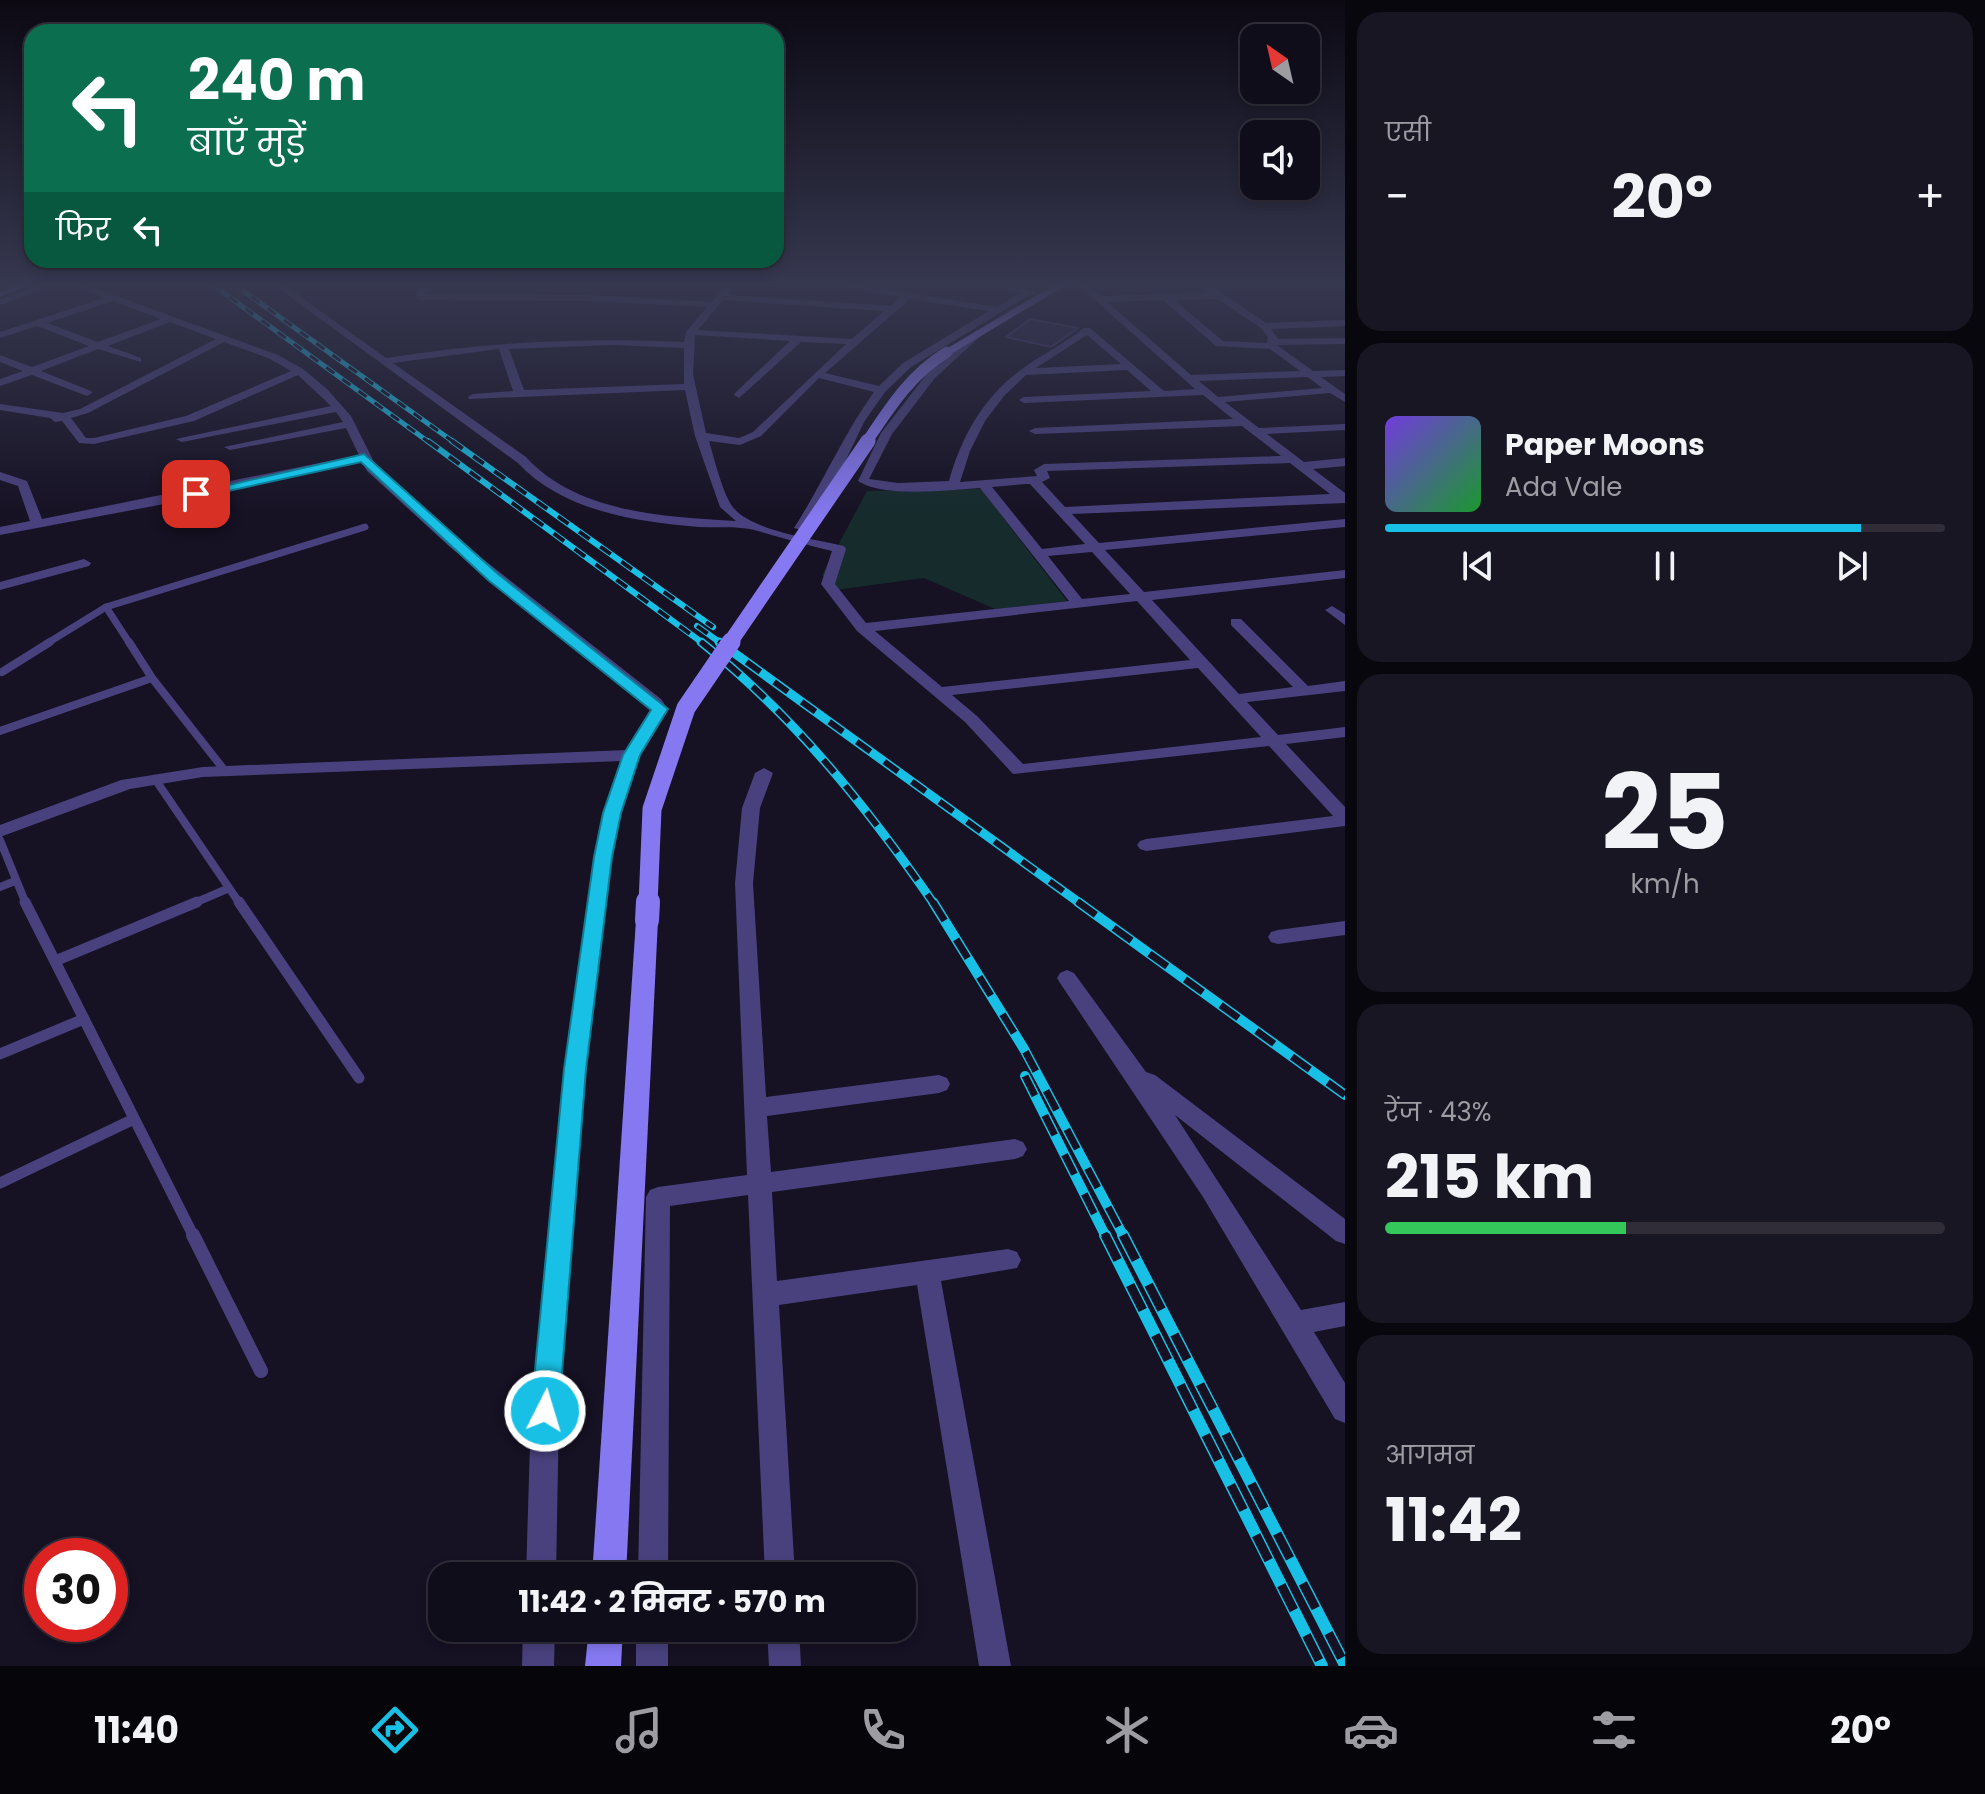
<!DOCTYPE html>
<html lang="hi">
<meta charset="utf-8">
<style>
body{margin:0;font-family:Poppins,"Noto Sans Devanagari",sans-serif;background:#191623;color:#f1f3f6;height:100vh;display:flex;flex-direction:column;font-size:30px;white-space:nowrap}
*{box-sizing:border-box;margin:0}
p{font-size:26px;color:#9c9ca2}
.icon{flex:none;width:44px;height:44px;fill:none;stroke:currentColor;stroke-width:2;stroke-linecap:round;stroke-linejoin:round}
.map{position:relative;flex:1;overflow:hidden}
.drawer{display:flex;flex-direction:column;gap:12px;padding:12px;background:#09070e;width:640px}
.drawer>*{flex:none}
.hud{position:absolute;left:24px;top:24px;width:760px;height:244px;border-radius:24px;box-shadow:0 4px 12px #0003,0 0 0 2px #302d39;background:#0b6e4f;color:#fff;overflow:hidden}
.needle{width:52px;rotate:326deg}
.tools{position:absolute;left:1240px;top:24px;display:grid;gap:16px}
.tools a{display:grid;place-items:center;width:80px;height:80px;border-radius:16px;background:#100d1a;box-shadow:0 4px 12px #0003,0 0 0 2px #302d39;font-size:40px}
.speed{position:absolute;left:24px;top:1538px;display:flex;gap:16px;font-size:40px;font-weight:700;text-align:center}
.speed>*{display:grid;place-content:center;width:104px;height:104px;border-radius:50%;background:#100d1a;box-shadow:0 4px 12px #0003,0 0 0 2px #302d39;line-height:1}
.speed .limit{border:12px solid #d22;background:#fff;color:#111}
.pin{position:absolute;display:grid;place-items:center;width:68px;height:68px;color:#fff;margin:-34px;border-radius:16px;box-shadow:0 4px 12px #0006}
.me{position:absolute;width:88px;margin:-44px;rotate:5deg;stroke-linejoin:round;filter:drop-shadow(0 0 6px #0008)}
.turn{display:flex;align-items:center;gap:28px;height:168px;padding:0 32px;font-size:36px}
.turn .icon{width:104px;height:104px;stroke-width:2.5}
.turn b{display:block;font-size:56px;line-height:68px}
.then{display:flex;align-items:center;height:76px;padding:0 32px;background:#0003;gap:16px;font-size:30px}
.big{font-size:60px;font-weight:700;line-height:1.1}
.drawer .card{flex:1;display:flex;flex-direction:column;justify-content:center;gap:12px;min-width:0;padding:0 28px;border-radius:24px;background:#191623}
.drawer .dial{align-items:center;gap:0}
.dial b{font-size:104px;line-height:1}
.song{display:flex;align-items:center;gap:24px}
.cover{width:96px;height:96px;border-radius:12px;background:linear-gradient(135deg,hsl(260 70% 55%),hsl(130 70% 35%))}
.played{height:8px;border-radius:4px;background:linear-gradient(90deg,#19c0e5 85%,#302d39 85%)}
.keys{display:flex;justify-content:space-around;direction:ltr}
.heat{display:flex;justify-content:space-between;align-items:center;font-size:44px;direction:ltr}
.charge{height:12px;border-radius:6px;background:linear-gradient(90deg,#34c759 43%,#302d39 0)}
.trip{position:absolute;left:428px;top:1562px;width:488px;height:80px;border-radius:24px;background:#100d1a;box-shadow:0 4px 12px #0003,0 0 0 2px #302d39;font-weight:700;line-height:80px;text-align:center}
.dock{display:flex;height:128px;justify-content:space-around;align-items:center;background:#06050a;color:#9c9ca2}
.dock .icon{width:56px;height:56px}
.dock .selected{color:#19c0e5}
.dock b{font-size:36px;color:#f1f3f6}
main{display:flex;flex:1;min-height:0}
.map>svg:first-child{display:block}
</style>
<main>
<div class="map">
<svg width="1345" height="1666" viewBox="0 0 1345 1666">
<rect width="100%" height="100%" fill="#161123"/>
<polygon fill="#152b2c" points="981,489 1067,601 995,609 924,578 836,590 822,575 867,491"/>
<polygon fill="#291f42" stroke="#43336c" stroke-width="2" points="1030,319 1078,328 1051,347 1006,337"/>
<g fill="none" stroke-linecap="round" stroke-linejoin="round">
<g stroke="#48417d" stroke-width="7">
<polyline points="106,607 130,644"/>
<polyline points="46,644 106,607 365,527"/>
</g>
<g stroke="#48417d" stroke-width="8">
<polyline points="129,642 152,678 225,771"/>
<polyline points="2,672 50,642"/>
<polyline points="0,731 152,678"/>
<polyline points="155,779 240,904"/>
<polyline points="0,840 26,904"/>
<polyline points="0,887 15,881"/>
<polyline points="192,904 227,889"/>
</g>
<g stroke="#48417d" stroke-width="11">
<polyline points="25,902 194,1237"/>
<polyline points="239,902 359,1078"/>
<polyline points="55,961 197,902"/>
<polyline points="0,1054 84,1019"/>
<polyline points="0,1183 134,1119"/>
</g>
<polyline stroke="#48417d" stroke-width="14" points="193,1235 261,1371"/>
<g fill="#48417d" fill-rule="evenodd">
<polygon points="42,285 54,285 0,305 0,299"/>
<path d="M74,285H86L278,355L303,369L327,389L351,416L376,466L460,541L661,699L668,709L640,755L621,813L612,857L586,1069L559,1411L556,1576H526L531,1411L564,1069L594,857L603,813L622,761L203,777L130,789L0,837V825L121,780L203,767L627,750L652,709L450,547L367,471L362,462L196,498L0,535V527L30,521L18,486L0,480V472L27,481L42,519L359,455L346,428L230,450L224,447L343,422L336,412L182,442L176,439L331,406L298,375L194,421L94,444L79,443L62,421L55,422L50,418L0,410V404L63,413L80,409L216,339L170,322L108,346L141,358V362L98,349L41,371L91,391L92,393L87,396L32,375L0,386V379L23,371L0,362V355L32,367L89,346L37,326L0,338V332L104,298ZM113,301L161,319L98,342L47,323ZM224,342L270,359L291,371L186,416L94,438H86L71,418L88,413Z"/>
<path d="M274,285H284L386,358C486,342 583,337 684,342L686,332L707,307L586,301L420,300L415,297L421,285H429L426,294L586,295L712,302L726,285H735L728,295L891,306L901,297L836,285H856L997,307L1020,293L989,285L1036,291V295H1029L911,367L885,392L864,422L835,483L805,531L794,528C823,483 843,435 874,392L819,378L761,436L740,445L709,441C714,458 722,491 732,506C750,531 815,539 844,546L846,549L835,584L866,623L1069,601L980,488C949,490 883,498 858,481L881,433L927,374L977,330L985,332L935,378L892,434L869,479L898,483L949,481C961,437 984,396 1022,369C1042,354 1064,344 1084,328H1090L1164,391L1195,389L1078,285H1087L1101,296L1210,293L1200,285H1210L1266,323L1345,320V326L1271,329L1278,339L1345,338V344L1277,345L1313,371L1345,370V376L1321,377L1345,394V402L1330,393L1225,402L1259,428L1345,424V430L1267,434L1304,462L1345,458V466L1313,469L1345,493V503L1072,514L1099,543L1345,519V527L1105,550L1144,592L1345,570V578L1152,600L1239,694L1293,687L1231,625V619H1241L1308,686L1345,681V691L1247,702L1278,735L1345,727V737L1286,744L1345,807V826L1146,851L1140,849L1137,845L1140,841L1146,839L1333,816L1269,746L1013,774L965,722L857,631L821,584L832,551C806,545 780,537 754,530C738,526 717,528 699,527C637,522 562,511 518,463ZM910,299L989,311L903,363L879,386L825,373ZM1218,299L1261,328L1268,337L1267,343L1223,341L1174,300ZM723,300L884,311L852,339L698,330ZM1163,300L1216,346L1270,349L1300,371L1191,375L1107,302ZM695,335L790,341L735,393L734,395L739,398L801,342L846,344L753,432L739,438L706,433L693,374ZM1087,335L1121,364L1036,368ZM613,345L684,348V384L524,390L509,349ZM499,349L513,391L473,394L468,397L469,399L685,390L695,436L720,507L736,521C665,517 577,513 526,457L393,363ZM1127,370L1151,391L1024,397L1019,400L1024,403L1203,395L1233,419L1035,428L1029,431L1035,434L1242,426L1281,456L1044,464L1034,470L1037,476L960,482L970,451L985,421L1004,396L1026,375ZM1308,377L1322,388L1218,397L1199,381ZM1290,463L1330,494L1065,507L1042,482L1050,478L1047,471ZM1025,484H1030L1085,544L1042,549L992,487ZM1092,552L1130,594L1082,599L1048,556ZM1137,601L1190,660L942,687L875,631ZM1198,668L1261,737L1023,764L977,716L952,695Z"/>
<polygon points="84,559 91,563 89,566 0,590 0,582"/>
<polygon points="1332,606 1345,614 1345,625 1325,610"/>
<polygon points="764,768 773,773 760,808 753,883 766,1097 939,1075 947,1078 950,1084 947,1090 939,1093 767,1116 771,1172 1015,1139 1023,1142 1027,1149 1023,1156 1015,1159 772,1192 777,1281 1008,1249 1017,1252 1021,1260 1017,1268 941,1281 1011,1666 979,1666 917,1285 779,1305 795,1576 765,1576 748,1195 670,1206 668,1576 638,1576 646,1197 650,1190 658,1187 747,1175 735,883 742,808 755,773"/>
<polygon points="1345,921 1345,935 1278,944 1271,942 1268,937 1271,932 1278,930"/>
<polygon points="1067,970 1074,973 1146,1072 1155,1075 1345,1219 1345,1244 1336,1241 1175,1115 1301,1310 1345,1302 1345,1326 1314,1332 1345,1383 1345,1423 1335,1419 1203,1197 1060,983 1057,978 1060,973"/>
<polygon points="523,1628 555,1628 554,1666 522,1666"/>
<rect x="636" y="1628" width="32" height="38"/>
<polygon points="767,1628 799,1628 801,1666 769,1666"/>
</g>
<g fill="#8578f1" fill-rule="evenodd">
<polygon points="16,285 30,285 0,297 0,291"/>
<polygon points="1054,285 1066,285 951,354 941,352"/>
<polygon points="647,912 655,915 658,920 626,1576 592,1576 636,920 639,915"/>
<polygon points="589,1628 623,1628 621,1666 585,1666"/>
</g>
<g stroke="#19c0e5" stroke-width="5">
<g id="rail-far4">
<polyline points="213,285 430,443"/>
<polyline points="235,285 455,443"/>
</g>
</g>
<g stroke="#19c0e5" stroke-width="6">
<g id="rail-far3">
<polyline points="428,441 704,644"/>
<polyline points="452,441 713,627"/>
<polyline points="697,626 722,644"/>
</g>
</g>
<g stroke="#19c0e5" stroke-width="9">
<g id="rail-far2">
<path d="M701,642C794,716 867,807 934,904"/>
<polyline points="719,642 1081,904"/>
</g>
</g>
<g stroke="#19c0e5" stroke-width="10">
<g id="rail-far1">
<polyline points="933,902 1024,1049 1124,1237"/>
<polyline points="1078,902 1345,1095"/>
<polyline points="1025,1076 1106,1237"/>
</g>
</g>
<g stroke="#19c0e5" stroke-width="12">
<g id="rail">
<polyline points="1105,1235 1322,1666"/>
<polyline points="1123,1235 1345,1665"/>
</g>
</g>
<use href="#rail-far4" stroke="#161123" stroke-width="3" stroke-dasharray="10" stroke-linecap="butt"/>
<use href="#rail-far3" stroke="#161123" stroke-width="4" stroke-dasharray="13" stroke-linecap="butt"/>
<use href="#rail-far2" stroke="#161123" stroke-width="6" stroke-dasharray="17" stroke-linecap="butt"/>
<use href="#rail-far1" stroke="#161123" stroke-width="7" stroke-dasharray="22" stroke-linecap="butt"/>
<use href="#rail" stroke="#161123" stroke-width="9" stroke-dasharray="28" stroke-linecap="butt"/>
<path stroke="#8578f1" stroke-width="11" d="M866,443C890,407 910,375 947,352"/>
<polyline stroke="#8578f1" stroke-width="15" points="729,644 868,441"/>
<polyline stroke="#8578f1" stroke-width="19" points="648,904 652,809 686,708 731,642"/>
<polyline stroke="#8578f1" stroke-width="24" points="647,920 648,902"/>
</g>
<linearGradient id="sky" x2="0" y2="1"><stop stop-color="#0c0913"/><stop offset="0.55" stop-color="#363850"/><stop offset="1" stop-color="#363850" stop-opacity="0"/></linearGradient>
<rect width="1345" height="518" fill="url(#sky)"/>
<polygon fill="#19c0e5" stroke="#107d95" stroke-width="2" points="364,454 498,574 668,709 640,755 621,813 612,857 586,1069 559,1411 555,1421 545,1425 535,1421 531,1411 564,1069 594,857 603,813 623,755 651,710 488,580 361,462 196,498 190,494"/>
</svg>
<div class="tools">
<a><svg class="needle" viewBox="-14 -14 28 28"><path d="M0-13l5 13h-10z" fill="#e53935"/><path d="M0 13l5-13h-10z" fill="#9c9ca2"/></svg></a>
<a><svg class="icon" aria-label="sound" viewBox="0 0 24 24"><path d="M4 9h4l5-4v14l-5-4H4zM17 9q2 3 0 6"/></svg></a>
</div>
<div class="speed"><div class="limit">30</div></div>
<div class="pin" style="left:196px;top:494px;background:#d93025"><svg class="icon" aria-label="arrive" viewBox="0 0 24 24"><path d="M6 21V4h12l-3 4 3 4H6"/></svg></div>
<svg class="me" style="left:545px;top:1411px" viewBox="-20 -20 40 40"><circle r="17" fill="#19c0e5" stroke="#fff" stroke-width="3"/><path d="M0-11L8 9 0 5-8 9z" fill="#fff"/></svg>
<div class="trip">11:42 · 2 मिनट · 570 m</div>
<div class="hud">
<div class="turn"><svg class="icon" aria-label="left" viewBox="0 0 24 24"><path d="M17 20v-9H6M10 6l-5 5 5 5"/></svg><div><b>240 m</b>बाएँ मुड़ें</div></div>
<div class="then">फिर<svg class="icon" aria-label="left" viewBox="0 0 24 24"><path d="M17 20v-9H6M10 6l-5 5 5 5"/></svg></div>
</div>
</div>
<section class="drawer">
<div class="card"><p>एसी</p>
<div class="heat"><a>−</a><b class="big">20°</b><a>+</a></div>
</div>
<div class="card">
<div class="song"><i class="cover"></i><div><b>Paper Moons</b><p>Ada Vale</p></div></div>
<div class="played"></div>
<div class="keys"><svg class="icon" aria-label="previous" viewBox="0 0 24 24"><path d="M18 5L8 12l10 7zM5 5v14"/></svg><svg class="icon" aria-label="pause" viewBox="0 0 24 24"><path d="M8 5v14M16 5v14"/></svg><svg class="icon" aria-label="next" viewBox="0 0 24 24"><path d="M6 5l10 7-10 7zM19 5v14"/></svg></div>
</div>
<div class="card dial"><b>25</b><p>km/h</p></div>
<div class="card"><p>रेंज · 43%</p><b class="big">215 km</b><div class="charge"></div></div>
<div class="card"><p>आगमन</p><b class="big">11:42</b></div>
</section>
</main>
<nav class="dock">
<b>11:40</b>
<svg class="icon selected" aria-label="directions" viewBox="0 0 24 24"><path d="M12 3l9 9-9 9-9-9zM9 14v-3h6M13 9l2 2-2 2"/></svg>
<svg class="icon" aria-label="music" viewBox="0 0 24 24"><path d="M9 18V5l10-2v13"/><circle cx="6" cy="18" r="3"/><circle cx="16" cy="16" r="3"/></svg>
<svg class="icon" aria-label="phone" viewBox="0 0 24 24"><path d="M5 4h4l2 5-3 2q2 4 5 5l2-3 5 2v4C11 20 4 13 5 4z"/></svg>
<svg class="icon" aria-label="climate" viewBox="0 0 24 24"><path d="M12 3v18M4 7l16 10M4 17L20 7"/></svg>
<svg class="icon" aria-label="car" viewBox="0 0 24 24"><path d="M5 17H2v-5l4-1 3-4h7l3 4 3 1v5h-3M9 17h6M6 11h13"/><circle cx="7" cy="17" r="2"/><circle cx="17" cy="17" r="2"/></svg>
<svg class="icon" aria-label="filters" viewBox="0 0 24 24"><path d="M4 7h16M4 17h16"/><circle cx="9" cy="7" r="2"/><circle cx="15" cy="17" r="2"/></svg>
<b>20°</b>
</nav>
